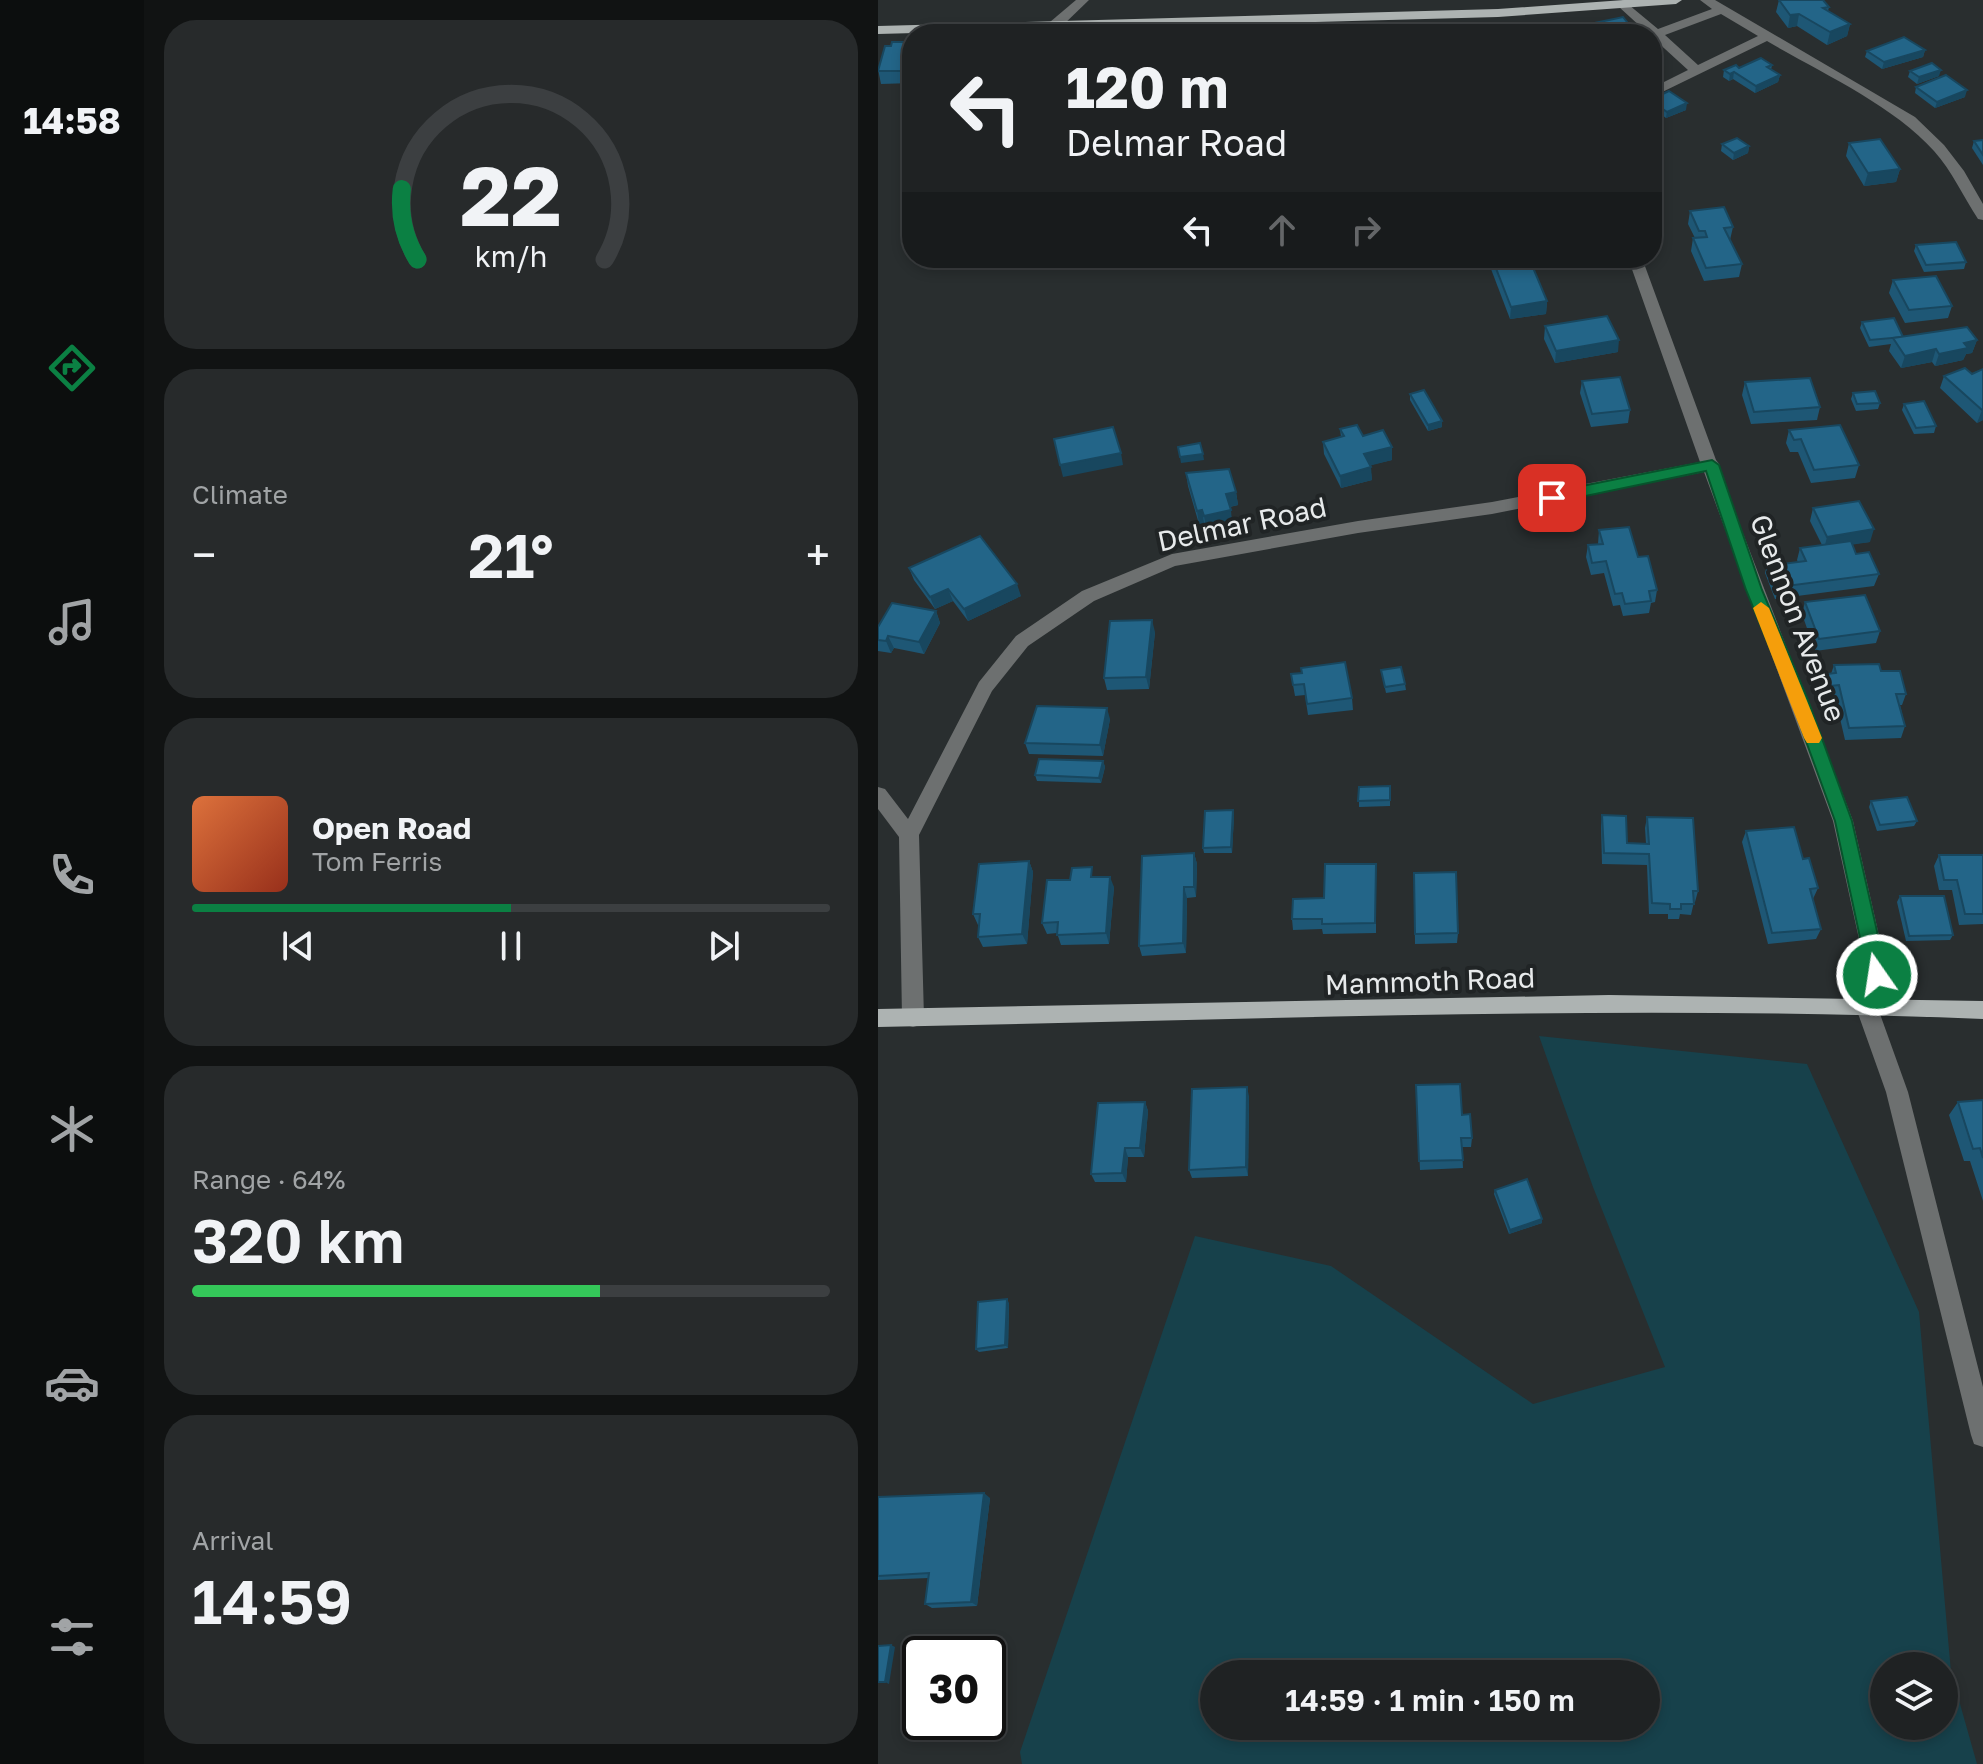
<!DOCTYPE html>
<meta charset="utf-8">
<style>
body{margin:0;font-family:"Golos Text",sans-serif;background:#272a2b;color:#f1f3f6;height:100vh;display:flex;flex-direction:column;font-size:30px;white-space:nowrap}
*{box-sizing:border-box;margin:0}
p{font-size:26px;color:#a1a4a6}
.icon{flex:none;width:44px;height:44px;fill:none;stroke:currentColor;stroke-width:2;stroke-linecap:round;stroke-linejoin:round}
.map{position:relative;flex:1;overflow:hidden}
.panel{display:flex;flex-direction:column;gap:20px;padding:20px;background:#111313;width:734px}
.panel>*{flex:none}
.banner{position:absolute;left:24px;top:24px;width:760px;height:244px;border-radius:32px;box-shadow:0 4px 12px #0003,0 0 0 2px #3c3f41;background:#1f2223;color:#f1f3f6;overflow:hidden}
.fabs{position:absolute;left:992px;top:1652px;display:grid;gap:16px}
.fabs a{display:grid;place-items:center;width:88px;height:88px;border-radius:50%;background:#1f2223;box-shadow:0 4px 12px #0003,0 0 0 2px #3c3f41;font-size:40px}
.speed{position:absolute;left:24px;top:1636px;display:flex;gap:16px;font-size:40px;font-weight:700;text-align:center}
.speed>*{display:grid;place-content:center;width:104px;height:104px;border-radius:50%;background:#1f2223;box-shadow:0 4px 12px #0003,0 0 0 2px #3c3f41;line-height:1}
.speed .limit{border:4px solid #111;border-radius:12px;background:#fff;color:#111}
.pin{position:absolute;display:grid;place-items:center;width:68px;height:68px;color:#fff;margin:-34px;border-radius:16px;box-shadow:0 4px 12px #0006}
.me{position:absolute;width:88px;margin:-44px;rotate:347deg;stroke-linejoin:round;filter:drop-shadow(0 0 6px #0008)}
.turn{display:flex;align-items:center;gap:28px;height:168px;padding:0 32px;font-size:36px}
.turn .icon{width:104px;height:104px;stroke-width:2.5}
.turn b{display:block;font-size:56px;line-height:68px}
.lanes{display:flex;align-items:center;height:76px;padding:0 32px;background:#0003;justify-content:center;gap:40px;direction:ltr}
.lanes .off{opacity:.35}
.big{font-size:60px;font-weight:600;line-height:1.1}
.panel .widget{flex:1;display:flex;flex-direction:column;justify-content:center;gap:12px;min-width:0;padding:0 28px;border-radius:32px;background:#272a2b}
.panel .dial{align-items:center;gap:0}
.dial svg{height:208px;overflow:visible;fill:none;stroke:#3c3f41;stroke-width:7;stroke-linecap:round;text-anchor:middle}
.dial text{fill:#f1f3f6;stroke:none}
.song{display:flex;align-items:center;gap:24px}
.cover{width:96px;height:96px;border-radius:12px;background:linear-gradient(135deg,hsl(20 70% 55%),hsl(10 70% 35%))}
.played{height:8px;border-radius:4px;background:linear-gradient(90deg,#0b8043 50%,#3c3f41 50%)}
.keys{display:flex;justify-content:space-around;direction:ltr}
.heat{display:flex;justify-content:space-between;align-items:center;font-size:44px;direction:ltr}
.charge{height:12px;border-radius:6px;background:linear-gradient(90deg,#34c759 64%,#3c3f41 0)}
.trip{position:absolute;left:322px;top:1660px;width:460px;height:80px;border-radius:40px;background:#1f2223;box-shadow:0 4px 12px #0003,0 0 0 2px #3c3f41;font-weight:600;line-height:80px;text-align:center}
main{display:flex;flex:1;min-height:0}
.menu{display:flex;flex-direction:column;width:144px;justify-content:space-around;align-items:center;background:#0c0e0e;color:#a1a4a6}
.menu .icon{width:56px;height:56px}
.menu .selected{color:#0b8043}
.menu b{font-size:36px;color:#f1f3f6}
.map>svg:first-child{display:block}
</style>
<main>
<nav class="menu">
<b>14:58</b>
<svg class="icon selected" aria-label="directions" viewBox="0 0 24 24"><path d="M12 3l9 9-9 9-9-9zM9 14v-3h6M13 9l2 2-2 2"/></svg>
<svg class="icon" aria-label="music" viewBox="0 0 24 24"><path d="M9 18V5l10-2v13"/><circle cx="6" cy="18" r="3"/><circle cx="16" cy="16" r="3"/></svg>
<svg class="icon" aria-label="phone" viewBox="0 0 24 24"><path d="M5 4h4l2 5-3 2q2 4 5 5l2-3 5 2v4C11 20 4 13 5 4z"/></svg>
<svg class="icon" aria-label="climate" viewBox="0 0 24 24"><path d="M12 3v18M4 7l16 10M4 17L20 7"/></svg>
<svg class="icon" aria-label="car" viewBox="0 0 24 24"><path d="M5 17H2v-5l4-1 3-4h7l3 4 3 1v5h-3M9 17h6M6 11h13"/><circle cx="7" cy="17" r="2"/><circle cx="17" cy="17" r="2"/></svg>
<svg class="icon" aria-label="filters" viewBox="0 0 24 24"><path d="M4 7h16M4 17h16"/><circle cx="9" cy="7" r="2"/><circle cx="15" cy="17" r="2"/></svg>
</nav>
<section class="panel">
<div class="widget dial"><svg viewBox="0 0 100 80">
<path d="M14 69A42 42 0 1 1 86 69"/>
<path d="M14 69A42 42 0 0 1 8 42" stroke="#0b8043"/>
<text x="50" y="56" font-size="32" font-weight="700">22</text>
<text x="50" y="72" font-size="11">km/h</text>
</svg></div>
<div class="widget"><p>Climate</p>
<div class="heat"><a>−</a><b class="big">21°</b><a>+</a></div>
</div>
<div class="widget">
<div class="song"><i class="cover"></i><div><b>Open Road</b><p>Tom Ferris</p></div></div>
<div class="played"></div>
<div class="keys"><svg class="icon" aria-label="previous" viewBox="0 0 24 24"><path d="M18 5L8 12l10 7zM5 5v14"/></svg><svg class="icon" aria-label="pause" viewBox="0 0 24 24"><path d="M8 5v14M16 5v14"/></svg><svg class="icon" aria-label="next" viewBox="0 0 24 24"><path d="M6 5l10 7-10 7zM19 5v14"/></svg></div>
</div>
<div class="widget"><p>Range · 64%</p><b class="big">320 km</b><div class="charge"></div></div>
<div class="widget"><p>Arrival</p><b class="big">14:59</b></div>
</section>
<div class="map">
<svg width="1105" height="1764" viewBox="0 0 1105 1764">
<rect width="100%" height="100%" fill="#292e2f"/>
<path fill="#17414b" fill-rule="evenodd" d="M661,1036L929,1064L1041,1312L1073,1672L1099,1764H144L142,1752L317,1236L453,1266L655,1404L787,1367L715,1187ZM1006,1666H1066V1726H1006ZM336,1674H768V1726H336Z"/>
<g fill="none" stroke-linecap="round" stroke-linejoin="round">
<g fill="#6d7070" fill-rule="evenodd">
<polygon points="198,0 211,0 182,28 172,28 172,22"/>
<path d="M745,0L780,29L834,9L822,0H837L1037,117L1066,145L1086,171L1105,204V220L1100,219C1085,196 1074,171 1056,151C1014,104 943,73 889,41L774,97V88L810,70L741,7L739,4ZM843,14L880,36L820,65L787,35Z"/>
<polygon points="409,15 446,31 447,34 431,34 405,22 405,16"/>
<polygon points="750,258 764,258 838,460 842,465 840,468 975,821 1017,1006 1013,1013 1002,1014 1030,1092 1105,1387 1105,1447 1096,1444 1093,1435 1008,1092 977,1005 981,998 994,998 955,821 826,472 614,514 480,533 297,566 216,601 150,646 114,691 41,835 46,1018 42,1025 35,1027 28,1025 24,1018 21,837 0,809 0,787 7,789 30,819 101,682 138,636 204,591 294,554 480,521 614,502 822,462"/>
</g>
<g fill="#adb3b2" fill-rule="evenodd">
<polygon points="746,0 804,0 798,4 620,17 0,34 0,26 620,9"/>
<path d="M731,995L1105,1001V1019C737,1004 368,1020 0,1027V1009Z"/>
</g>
</g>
<g fill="#1e5775">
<polygon points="901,0 951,7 950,11 972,24 969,36 949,45 919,26 910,28 898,12"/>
<polygon points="712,24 753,27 752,34 714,34 711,30"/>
<polygon points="34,42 34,83 3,84 0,69 13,46"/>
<polygon points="1047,50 1045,57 1004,69 987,57 989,51"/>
<polygon points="894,65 893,70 902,75 900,82 877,93 855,79 851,81 845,77 846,70"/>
<polygon points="1032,71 1061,76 1039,84 1030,77"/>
<polygon points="1038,87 1087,97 1057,108 1037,93"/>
<polygon points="774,99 808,110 788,118 774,108"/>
<polygon points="1105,140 1105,165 1094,148 1096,141"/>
<polygon points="971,143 1022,169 1018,182 986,186 968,156"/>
<polygon points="844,144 871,146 870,153 855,160 843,151"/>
<polygon points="812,211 855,227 852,240 864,264 861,277 826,281 813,251 815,238 817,238 810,224"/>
<polygon points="1038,245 1088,262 1086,269 1046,272 1036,251"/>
<polygon points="614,258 669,301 668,314 632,319 613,269"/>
<polygon points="1015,280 1074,306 1070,318 1027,323 1011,293"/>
<polygon points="984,322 1025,337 1099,340 1094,353 1088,354 1085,360 1057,366 1054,362 1023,368 1011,351 1013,344 991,347 982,328"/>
<polygon points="667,326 740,352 677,363 666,339"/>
<polygon points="1105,369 1105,420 1099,423 1062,388 1066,376 1094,374"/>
<polygon points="704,381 752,410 750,423 713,427 702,393"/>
<polygon points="867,382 942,407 939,420 873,424 864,395"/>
<polygon points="975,393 1002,403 1000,409 978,411 973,399"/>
<polygon points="532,394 564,421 564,427 550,431 532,400"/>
<polygon points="1026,404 1058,426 1056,433 1036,434 1024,410"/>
<polygon points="462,429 485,436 514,460 492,465 494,480 463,488 446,454 445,442 463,437"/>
<polygon points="911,430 981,465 977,478 933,483 920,452 912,452 908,443"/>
<polygon points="308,473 358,492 360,505 352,507 354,523 328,528 326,523 321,524 310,486"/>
<polygon points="935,508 992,542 974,544 978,554 1001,574 996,586 897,599 887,573 890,561 905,564 920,562 919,560 922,548 944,545 932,521"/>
<polygon points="721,530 760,557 779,590 777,602 773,603 771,613 745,616 742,605 735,606 726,573 713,575 708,557 710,545 720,544"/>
<polygon points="31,568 143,596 90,621 75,601 57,609 36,580"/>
<polygon points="927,602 1002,631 998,643 937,651 924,614"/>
<polygon points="58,611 62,623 46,654 16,648 13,653 0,651 0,627"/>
<polygon points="277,632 271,689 229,690 226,678"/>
<polygon points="956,665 1003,671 1028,694 1024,705 1022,705 1027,726 1023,738 967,740 957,697 948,697 945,686 949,674 953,674"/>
<polygon points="503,670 527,684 528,690 508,693"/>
<polygon points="413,674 474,698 475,710 430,715 427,695 417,696"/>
<polygon points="232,719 225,756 151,754 147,743"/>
<polygon points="225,761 227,767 223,783 159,781 157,775"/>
<polygon points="512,786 512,806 481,807 481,787"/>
<polygon points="993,801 1039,821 1036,826 999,831 991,807"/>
<polygon points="355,810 356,816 354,853 326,853 325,848"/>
<polygon points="724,815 749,843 768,844 767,828 769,817 820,891 817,902 816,902 813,915 802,914 801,919 790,919 790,914 771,914 769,865 724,864 723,826"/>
<polygon points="868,831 925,859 940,888 935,899 943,929 938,939 890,944 864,842"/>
<polygon points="316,853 319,864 318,897 309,898 308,953 264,956 261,946"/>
<polygon points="1061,855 1105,855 1105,924 1081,925 1074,890 1061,890 1056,866"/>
<polygon points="151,861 155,872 149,944 105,947 100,937 101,925 100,925 95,914"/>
<polygon points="536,873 580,933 579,943 537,944"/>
<polygon points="498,875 498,933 445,934 444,929 415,930 414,919 446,898"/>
<polygon points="217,877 236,887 231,944 183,945 179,933 169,934 164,923 192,880"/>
<polygon points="1022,896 1075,935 1072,940 1028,941 1019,902"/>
<polygon points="538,1085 584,1115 594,1138 593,1147 584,1147 585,1168 542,1170"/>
<polygon points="371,1096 370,1176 314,1178 311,1170"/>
<polygon points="1105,1100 1105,1201 1092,1161 1086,1161 1071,1115 1080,1102"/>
<polygon points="267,1102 270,1111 266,1157 250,1157 248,1182 217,1182 213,1174"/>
<polygon points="617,1190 664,1219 664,1223 631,1234 616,1194"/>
<polygon points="131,1303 130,1348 101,1352 98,1349"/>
<polygon points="0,1497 112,1498 99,1606 54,1608 47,1604 51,1578 0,1580"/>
</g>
<g fill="#18475f">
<polygon points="921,14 919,26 910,28 912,15"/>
<polygon points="972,24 969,36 949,45 952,32"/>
<polygon points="753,27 751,34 720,34"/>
<polygon points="1047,50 1045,57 1004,69 1006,62"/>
<polygon points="1063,70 1061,76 1039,84 1041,77"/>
<polygon points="856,72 855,79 851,81 852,74"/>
<polygon points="902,75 900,82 877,93 878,86"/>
<polygon points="1089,90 1087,97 1057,108 1059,102"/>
<polygon points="809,103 808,110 788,118 789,112"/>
<polygon points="871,146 870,153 855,160 856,153"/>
<polygon points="1022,169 1018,182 986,186 990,173"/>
<polygon points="669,301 668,314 632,319 633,307"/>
<polygon points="741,340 740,352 677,363 678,351"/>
<polygon points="1099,340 1094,353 1088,354 1085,360 1057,366 1061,354 1086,343"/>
<polygon points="1058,349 1054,362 1023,368 1027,356"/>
<polygon points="1104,410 1105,410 1105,420 1099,423"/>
<polygon points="564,421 564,427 550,431 550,425"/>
<polygon points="514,447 514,460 487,467 486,454"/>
<polygon points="243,453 245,465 185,477 182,465"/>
<polygon points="325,454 326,460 303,463 302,457"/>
<polygon points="493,467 494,480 463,488 462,476"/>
<polygon points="358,492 360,505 350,507 348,494"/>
<polygon points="324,510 326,523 321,524 319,511"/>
<polygon points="353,510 354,523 328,528 326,516"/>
<polygon points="996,529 992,542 946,549 949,537"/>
<polygon points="139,584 143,596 90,621 86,609"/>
<polygon points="70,589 75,601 57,609 52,597"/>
<polygon points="58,611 62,623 46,654 41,642"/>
<polygon points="274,620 277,632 271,689 268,677"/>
<polygon points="10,636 16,648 13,653 8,641"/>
<polygon points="229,708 232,719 225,756 222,745"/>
<polygon points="225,761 227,767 223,783 221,778"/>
<polygon points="355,810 356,816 354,853 353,847"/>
<polygon points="316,853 319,864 318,897 316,887"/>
<polygon points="151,861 155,872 149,944 144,934"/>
<polygon points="232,877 236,887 231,944 228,933"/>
<polygon points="306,887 309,898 308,953 305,943"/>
<polygon points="369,1087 371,1096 370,1176 368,1167"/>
<polygon points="267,1102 270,1111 266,1157 262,1148"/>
<polygon points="247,1148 250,1157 248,1182 244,1173"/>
<polygon points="664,1219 664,1223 631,1234 632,1230"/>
<polygon points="129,1299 131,1303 130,1348 127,1345"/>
<polygon points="106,1493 112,1498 99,1606 93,1602"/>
<polygon points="13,1645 17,1647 11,1684 7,1682"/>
</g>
<g fill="#236588" stroke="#18475f" stroke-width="2">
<polygon points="901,0 945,0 951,7 945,8 972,24 952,32 921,14 912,15"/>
<polygon points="745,17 753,27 720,34 712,24"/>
<polygon points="1026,37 1047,50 1006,62 989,51"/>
<polygon points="14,42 34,42 33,54 34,54 34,71 0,71 7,46 13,46"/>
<polygon points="883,58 894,65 889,67 902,75 878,86 856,72 852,74 846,70 858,65 861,68"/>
<polygon points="1054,63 1063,70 1041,77 1032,71"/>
<polygon points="1068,75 1089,90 1059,102 1038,87"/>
<polygon points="791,91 809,103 789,112 774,101 774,99"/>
<polygon points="859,138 871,146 856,153 844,144"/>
<polygon points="1002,139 1022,169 990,173 971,143"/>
<polygon points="1105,140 1105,155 1096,141"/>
<polygon points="846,207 855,227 846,228 864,264 828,268 815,238 829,237 827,231 821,231 812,211"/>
<polygon points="1078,242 1088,262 1048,265 1038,245"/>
<polygon points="614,258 651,258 669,301 633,307"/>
<polygon points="1058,276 1074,306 1031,310 1015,280"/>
<polygon points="729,316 741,340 678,351 667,326"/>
<polygon points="1016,318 1025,337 992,340 984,322"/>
<polygon points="1089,327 1099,340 1086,343 1090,348 1061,354 1058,349 1027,356 1015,338"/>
<polygon points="1087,368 1094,374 1105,369 1105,410 1104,410 1066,376"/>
<polygon points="742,377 752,410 714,414 704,381"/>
<polygon points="932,378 942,407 876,412 867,382"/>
<polygon points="546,390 564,421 550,425 532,394"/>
<polygon points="997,391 1002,403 979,404 975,393"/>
<polygon points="1046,401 1058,426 1038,428 1026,404"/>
<polygon points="479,425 485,436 505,430 514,447 486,454 493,467 462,476 445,442 466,436 462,429"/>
<polygon points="962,425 981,465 936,470 923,439 916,440 911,430"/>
<polygon points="235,427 243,453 182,465 176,439"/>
<polygon points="322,443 325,454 302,457 300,447"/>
<polygon points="351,469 358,492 348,494 353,510 326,516 324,510 319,511 308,473"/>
<polygon points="981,501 996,529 949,537 935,508"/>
<polygon points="751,527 760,557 770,556 779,590 771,591 773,601 747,604 744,593 737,594 728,561 714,563 710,545 725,544 721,530"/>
<polygon points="102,536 139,584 86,609 70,589 52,597 31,568"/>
<polygon points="973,541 978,554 991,552 1001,574 901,587 890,561 904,559 905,564 928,561 922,548"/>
<polygon points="987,595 1002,631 941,639 927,602"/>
<polygon points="14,603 58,611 41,642 10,636 8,641 0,640 0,627"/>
<polygon points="274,620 268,677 226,678 232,621"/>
<polygon points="467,662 474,698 429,704 426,684 415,685 413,674 424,673 423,668"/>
<polygon points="1001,664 1003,671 1022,671 1028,694 1018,694 1027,726 971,728 961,685 952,686 949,674 958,673 956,665"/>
<polygon points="523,667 527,684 507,687 503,670"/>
<polygon points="159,706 229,708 222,745 147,743"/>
<polygon points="161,759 225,761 221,778 157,775"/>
<polygon points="512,786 512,800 480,801 481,787"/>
<polygon points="1029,797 1039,821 1002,825 993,801"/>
<polygon points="355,810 353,847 325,848 327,811"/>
<polygon points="724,815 748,816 749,843 771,844 769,817 815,818 820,891 815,891 816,904 803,904 803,909 792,909 792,904 774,903 771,854 726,853"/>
<polygon points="916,827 925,859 931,858 940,888 932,889 943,929 894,933 868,831"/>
<polygon points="316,853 316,887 306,887 305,943 261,946 264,856"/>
<polygon points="1061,855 1105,855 1105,914 1087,914 1079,880 1066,880"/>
<polygon points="151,861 144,934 100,937 102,914 95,914 101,864"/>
<polygon points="447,864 498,864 497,923 444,924 444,919 414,919 415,899 446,898"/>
<polygon points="214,867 213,877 232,877 228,933 179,935 180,922 164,923 169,880 192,880 194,868"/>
<polygon points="578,872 580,933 537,934 536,873"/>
<polygon points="1022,896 1066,896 1075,935 1031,936"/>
<polygon points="582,1084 584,1115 592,1114 594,1138 583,1138 585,1160 541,1161 538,1085"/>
<polygon points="369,1087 368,1167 311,1170 314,1089"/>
<polygon points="1105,1100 1105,1158 1102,1148 1095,1149 1080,1102"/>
<polygon points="267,1102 262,1148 247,1148 244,1173 213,1174 220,1103"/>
<polygon points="649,1179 664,1219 632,1230 617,1190"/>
<polygon points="129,1299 127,1345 98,1349 100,1302"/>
<polygon points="106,1493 93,1602 47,1604 51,1573 0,1576 0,1497"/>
<polygon points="13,1645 7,1682 0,1682 0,1646"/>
</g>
<polygon fill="#0b8043" stroke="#07532c" stroke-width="2" points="834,460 841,465 884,590 930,700 974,821 1009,975 1006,981 999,983 993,981 990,975 957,821 913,700 868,590 828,471 674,503 666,498 674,492"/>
<polygon fill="#f59e0b" points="883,602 891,608 944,738 941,743 929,743 926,738 875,608"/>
<g text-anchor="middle" stroke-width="8" stroke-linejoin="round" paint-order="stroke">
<g font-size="28" fill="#e7eaeb" stroke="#202425">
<text transform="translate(364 524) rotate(-12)" y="10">Delmar Road</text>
<text transform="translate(920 618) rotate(69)" y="10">Glennon Avenue</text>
<text transform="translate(552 981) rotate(-2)" y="10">Mammoth Road</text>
</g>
</g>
</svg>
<div class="fabs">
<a><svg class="icon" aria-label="layers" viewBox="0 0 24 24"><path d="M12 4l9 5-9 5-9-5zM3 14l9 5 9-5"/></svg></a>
</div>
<div class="speed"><div class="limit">30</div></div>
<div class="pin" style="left:674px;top:498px;background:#d93025"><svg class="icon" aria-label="arrive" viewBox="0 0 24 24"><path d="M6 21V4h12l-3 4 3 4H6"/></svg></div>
<svg class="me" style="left:999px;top:975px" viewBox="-20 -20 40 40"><circle r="17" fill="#0b8043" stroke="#fff" stroke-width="3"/><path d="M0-11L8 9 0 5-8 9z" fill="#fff"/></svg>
<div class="trip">14:59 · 1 min · 150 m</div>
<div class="banner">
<div class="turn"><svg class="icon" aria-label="left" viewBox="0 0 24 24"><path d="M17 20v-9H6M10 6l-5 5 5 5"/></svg><div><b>120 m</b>Delmar Road</div></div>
<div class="lanes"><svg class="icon" aria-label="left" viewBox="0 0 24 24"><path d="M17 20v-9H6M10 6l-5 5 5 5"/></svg><svg class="icon off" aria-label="ahead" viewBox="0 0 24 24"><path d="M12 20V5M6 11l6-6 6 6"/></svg><svg class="icon off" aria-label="right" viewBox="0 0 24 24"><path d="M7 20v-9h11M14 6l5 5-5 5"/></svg></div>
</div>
</div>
</main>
